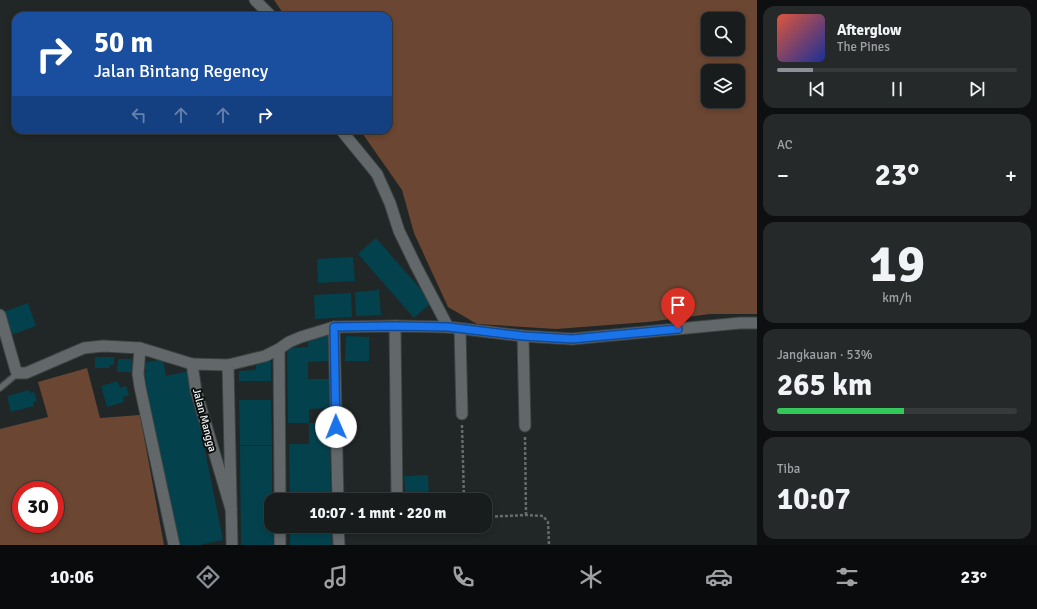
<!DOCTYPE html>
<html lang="id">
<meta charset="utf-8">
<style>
body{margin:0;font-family:Signika,sans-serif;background:#26292a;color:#f1f3f6;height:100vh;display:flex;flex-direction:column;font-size:15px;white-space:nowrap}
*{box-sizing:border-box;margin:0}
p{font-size:13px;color:#9fa1a4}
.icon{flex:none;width:22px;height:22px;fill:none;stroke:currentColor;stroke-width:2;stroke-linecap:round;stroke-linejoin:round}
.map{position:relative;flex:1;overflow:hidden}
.drawer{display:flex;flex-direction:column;gap:6px;padding:6px;background:#0e0f10;width:280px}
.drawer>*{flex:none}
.hud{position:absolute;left:12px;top:12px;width:380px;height:122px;border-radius:12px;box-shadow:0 2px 6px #0003,0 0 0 1px #373a3b;background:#1a4fa0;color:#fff;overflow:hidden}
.tools{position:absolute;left:701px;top:12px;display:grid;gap:8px}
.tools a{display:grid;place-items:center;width:44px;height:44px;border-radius:8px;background:#191c1d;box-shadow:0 2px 6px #0003,0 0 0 1px #373a3b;font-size:20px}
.speed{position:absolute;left:12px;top:481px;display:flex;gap:8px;font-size:20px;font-weight:700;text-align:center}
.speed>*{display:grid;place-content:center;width:52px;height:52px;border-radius:50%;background:#191c1d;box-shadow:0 2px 6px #0003,0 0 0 1px #373a3b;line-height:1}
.speed .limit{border:6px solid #d22;background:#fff;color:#111}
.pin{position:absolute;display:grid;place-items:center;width:34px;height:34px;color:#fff;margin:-41px -17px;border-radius:50% 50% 50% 0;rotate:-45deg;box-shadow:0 0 4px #0007}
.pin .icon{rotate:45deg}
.me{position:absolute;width:44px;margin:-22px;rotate:359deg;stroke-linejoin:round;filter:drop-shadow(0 0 3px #0008)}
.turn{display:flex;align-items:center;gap:14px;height:84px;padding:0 16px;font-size:18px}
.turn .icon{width:52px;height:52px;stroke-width:2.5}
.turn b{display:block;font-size:28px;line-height:34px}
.lanes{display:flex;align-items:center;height:38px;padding:0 16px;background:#0003;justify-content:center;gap:20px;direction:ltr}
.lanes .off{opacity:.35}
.big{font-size:30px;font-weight:700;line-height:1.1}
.drawer .widget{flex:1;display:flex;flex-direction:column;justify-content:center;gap:6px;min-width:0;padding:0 14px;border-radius:12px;background:#26292a}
.drawer .dial{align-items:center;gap:0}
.dial b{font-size:52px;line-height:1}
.song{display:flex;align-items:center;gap:12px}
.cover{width:48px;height:48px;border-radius:6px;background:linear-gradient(135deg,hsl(10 70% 55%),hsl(230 70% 35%))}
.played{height:4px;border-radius:2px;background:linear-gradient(90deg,#8c9099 15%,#373a3b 15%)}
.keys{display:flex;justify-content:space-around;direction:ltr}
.heat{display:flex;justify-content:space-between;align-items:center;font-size:22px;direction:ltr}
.charge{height:6px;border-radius:3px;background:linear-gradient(90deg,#34c759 53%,#373a3b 0)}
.trip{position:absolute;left:264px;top:493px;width:228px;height:40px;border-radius:12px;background:#191c1d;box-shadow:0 2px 6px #0003,0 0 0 1px #373a3b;font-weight:700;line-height:40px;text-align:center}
.menu{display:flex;height:64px;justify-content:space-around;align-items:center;background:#0a0b0c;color:#9fa1a4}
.menu .icon{width:28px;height:28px}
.menu .current{color:#8c9099}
.menu b{font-size:18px;color:#f1f3f6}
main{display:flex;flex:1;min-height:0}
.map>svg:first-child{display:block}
</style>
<main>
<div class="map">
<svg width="757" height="545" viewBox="0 0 757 545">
<rect width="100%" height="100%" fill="#212627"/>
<g fill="#6b4632" fill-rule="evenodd">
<path d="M274,0H757V314H710L648,322L556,329L477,324L448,307L414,233L402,190L360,130H388V16H285ZM708,19H738V49H708ZM708,71H738V101H708Z"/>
<path d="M87,368L100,418L140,415L164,545H0V429L48,417L38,382ZM21,490H55V524H21Z"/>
</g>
<g fill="#03424d">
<polygon points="376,238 432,302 414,318 358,254"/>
<polygon points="353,257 355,281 318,283 317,259"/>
<polygon points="379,290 381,315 356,316 355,292"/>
<polygon points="351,293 352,317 315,319 314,295"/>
<polygon points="28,303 36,326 11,335 3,312"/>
<polygon points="329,335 330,361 308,362 308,379 330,379 330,408 309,409 309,423 288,423 287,348 308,347 308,336"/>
<polygon points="346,336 369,337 369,361 345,361"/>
<polygon points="95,357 114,357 114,365 110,365 110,368 95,368"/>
<polygon points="118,359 132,359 132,372 117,372"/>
<polygon points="163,359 166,376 189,371 223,540 200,545 176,545 142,373 146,372 144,363"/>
<polygon points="271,359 271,381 239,381 239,371 256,370 256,360"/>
<polygon points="118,381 120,388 126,386 129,395 123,397 124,402 107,407 101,386"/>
<polygon points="29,390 30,393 34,392 37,401 33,402 34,406 11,412 7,396"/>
<polygon points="239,400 271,400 272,445 240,445"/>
<polygon points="309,423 330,423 331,500 290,500 289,444 309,444"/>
<polygon points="240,446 272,446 272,500 271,500 271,526 273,526 273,545 241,545"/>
<polygon points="428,475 429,500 406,500 404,476"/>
<rect x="290" y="526" width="42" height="19"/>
</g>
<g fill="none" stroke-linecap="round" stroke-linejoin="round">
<g stroke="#3d4142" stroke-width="8">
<polyline id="service" points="0,388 18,373"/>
</g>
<g stroke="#3d4142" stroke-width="13">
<g id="minor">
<polyline points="255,0 271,16"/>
<polyline points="341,130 377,174 390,203 399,231 416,266 448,327"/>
<polyline points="0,315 16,371 18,373 26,373 84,348 103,346 140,348"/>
<polyline points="395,326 397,500"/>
<polyline points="334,327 338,500"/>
<polyline points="460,329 462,414"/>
<polyline points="523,336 525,426"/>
<polyline points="228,365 232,545"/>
<polyline points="280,500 279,349 289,342 301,337 334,327 395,326 448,327 523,336 572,339 740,323 757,323"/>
<polyline points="231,509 196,391 192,364 228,365 265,356 279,349"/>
<polyline points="280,526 280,545"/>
<polyline points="338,526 339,545"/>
<polyline points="174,545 140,387 138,374 140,348 192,364"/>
</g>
</g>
<g stroke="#666b6c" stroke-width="2.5" stroke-dasharray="3 2" stroke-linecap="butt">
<polyline points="462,425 464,500"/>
<polyline points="525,437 526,515"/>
<polyline points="485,517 526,515 543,516 548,522 549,545"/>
</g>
<use href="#service" stroke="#626869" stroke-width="5.5"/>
<use href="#minor" stroke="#626869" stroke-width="11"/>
</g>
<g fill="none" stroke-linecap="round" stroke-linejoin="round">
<g stroke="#114b97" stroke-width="10">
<polyline id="route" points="336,427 334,327 395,326 448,327 523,336 572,339 678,329"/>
</g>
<use href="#route" stroke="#1a73e8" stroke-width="7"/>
</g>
<g text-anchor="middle" stroke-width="4" stroke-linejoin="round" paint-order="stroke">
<g font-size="11" fill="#eff3f3" stroke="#0d0f0f">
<text transform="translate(205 420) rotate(75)" y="4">Jalan Mangga</text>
</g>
</g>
</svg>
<div class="tools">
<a><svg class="icon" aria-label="search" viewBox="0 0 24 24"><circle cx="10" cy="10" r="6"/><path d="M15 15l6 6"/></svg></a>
<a><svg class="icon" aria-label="layers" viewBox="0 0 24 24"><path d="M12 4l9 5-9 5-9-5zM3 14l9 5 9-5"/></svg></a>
</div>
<div class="speed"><div class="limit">30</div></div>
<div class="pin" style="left:678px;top:329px;background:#d93025"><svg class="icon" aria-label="arrive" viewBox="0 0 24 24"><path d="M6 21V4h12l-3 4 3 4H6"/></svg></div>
<svg class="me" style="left:336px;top:427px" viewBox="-20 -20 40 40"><circle r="19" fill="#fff"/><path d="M0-13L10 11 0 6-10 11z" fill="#1a73e8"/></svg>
<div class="trip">10:07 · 1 mnt · 220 m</div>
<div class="hud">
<div class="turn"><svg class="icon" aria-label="right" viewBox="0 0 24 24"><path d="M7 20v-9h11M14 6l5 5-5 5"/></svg><div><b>50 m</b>Jalan Bintang Regency</div></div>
<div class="lanes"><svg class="icon off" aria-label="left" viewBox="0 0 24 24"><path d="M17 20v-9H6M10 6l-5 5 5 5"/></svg><svg class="icon off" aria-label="ahead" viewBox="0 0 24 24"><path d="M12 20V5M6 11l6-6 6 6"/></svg><svg class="icon off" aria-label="ahead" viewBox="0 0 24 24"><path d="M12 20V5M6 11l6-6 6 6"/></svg><svg class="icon" aria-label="right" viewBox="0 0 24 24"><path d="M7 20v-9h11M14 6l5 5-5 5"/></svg></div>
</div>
</div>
<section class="drawer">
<div class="widget">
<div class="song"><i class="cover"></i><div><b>Afterglow</b><p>The Pines</p></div></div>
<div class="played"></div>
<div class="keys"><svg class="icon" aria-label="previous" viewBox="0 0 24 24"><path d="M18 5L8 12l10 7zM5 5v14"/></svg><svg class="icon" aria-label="pause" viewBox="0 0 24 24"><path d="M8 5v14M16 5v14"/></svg><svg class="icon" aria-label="next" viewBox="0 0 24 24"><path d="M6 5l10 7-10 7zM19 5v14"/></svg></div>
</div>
<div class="widget"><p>AC</p>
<div class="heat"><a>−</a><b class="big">23°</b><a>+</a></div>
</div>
<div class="widget dial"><b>19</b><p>km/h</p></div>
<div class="widget"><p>Jangkauan · 53%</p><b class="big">265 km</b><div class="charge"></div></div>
<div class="widget"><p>Tiba</p><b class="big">10:07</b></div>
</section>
</main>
<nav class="menu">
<b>10:06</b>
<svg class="icon current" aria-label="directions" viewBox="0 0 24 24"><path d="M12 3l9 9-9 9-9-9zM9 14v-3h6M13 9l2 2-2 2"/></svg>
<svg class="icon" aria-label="music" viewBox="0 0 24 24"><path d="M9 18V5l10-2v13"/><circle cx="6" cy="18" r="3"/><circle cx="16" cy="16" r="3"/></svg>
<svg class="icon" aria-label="phone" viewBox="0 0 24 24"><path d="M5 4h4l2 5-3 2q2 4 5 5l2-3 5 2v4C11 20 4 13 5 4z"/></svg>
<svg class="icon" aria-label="climate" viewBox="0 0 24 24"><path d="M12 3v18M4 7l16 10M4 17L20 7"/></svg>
<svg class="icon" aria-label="car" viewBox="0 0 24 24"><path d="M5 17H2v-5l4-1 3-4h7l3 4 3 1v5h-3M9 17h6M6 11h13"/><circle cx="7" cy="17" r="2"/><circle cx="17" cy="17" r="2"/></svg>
<svg class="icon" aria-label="filters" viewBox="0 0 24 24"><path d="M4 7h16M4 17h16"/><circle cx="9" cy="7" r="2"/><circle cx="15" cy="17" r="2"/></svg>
<b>23°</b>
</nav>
